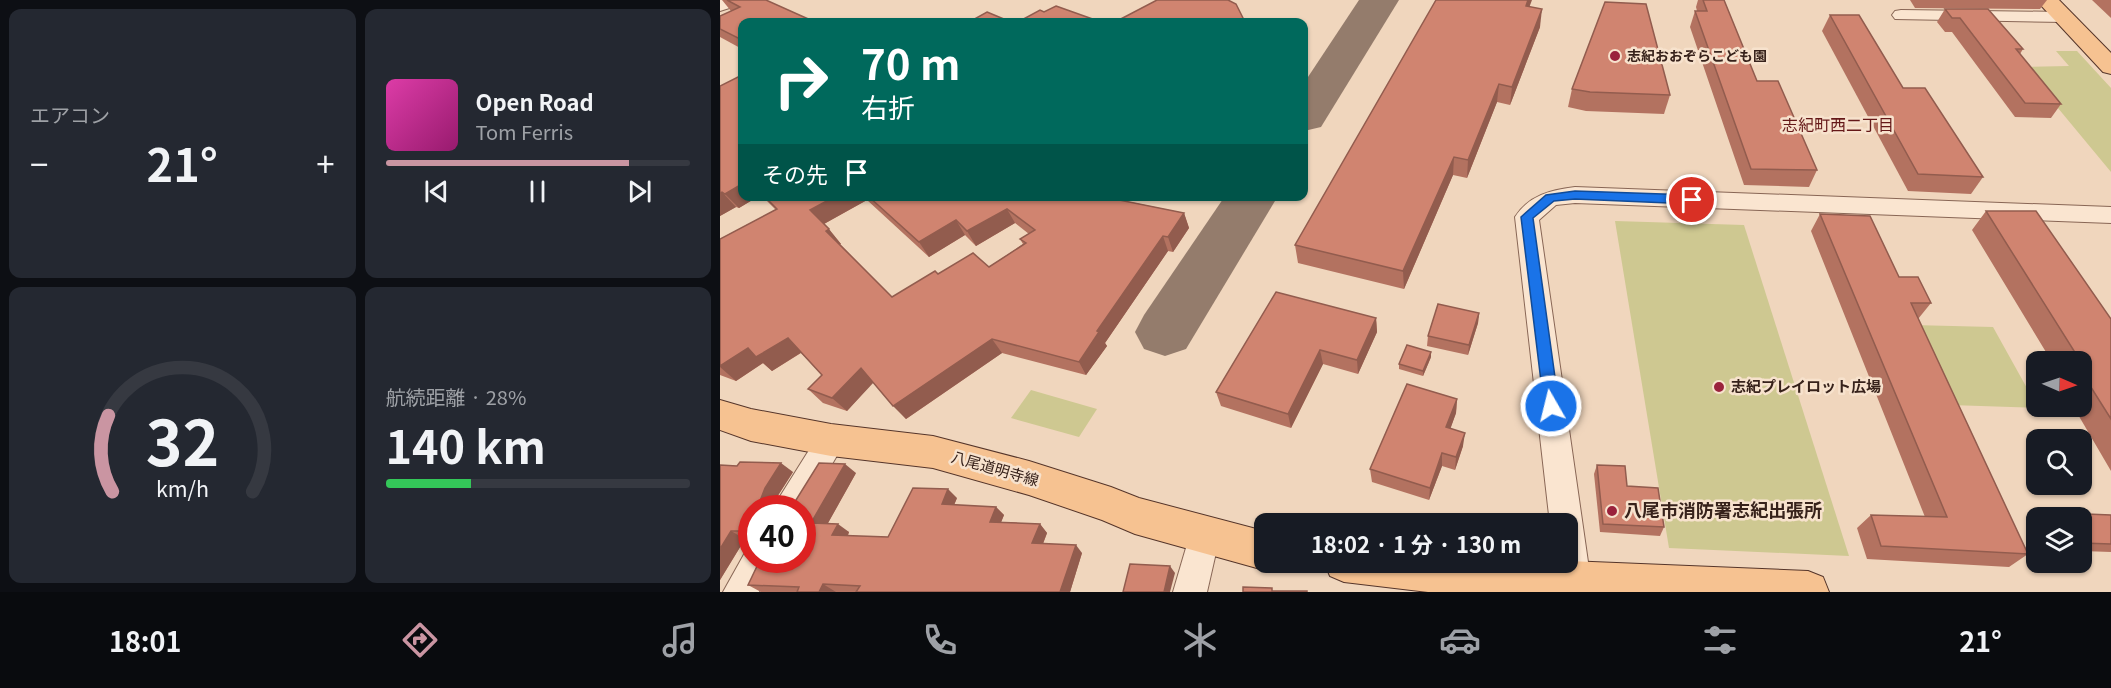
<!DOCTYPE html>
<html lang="ja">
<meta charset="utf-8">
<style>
body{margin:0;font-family:Georgia,"Noto Sans JP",serif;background:#242831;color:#f1f3f6;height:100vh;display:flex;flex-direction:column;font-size:22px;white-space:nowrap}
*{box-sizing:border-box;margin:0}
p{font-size:20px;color:#9ea1a6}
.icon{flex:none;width:33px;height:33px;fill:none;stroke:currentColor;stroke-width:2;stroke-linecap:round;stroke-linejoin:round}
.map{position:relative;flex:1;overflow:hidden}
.drawer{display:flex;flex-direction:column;gap:9px;padding:9px;background:#0d0f14;width:720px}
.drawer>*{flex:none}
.top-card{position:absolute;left:18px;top:18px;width:570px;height:183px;border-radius:12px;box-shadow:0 2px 4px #0004;background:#00695c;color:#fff;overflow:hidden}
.needle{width:39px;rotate:92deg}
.fabs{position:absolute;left:1306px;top:351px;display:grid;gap:12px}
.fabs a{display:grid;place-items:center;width:66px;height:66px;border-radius:12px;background:#171b24;box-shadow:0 2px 4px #0004;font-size:30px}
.speed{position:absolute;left:18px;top:495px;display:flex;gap:12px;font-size:30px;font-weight:700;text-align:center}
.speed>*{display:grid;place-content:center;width:78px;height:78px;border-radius:50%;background:#171b24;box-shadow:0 2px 4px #0004;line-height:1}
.speed .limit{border:9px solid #d22;background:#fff;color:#111}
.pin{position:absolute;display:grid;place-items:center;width:51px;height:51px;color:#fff;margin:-26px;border:3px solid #fff;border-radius:50%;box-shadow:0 2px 6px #0007}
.me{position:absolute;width:66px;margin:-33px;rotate:352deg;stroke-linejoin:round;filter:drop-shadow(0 0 4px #0008)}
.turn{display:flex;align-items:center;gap:21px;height:126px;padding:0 24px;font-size:27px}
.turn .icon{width:78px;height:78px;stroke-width:2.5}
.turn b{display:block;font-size:42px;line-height:51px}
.then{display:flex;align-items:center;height:57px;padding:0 24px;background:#0003;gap:12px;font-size:22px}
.big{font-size:45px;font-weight:700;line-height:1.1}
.drawer .widget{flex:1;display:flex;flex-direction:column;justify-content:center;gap:9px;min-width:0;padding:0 21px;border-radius:12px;background:#242831}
.drawer .dial{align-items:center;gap:0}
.dial svg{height:156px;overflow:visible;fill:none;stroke:#363941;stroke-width:7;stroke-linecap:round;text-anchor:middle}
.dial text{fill:#f1f3f6;stroke:none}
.song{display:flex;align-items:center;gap:18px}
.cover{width:72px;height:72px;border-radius:9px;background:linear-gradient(135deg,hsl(320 70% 55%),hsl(320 70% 35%))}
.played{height:6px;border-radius:3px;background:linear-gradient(90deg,#ca95a2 80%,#363941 80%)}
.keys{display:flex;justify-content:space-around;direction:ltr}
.heat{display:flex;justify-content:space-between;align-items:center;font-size:33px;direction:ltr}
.charge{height:9px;border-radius:4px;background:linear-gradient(90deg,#34c759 28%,#363941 0)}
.drawer .tiles{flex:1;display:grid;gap:9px;grid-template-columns:repeat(2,1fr)}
.trip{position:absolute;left:534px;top:513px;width:324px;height:60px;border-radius:12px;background:#171b24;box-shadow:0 2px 4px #0004;font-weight:700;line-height:60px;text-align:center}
.menu{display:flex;height:96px;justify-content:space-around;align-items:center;background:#090b0e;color:#9ea1a6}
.menu .icon{width:42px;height:42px}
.menu .active{color:#ca95a2}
.menu b{font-size:27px;color:#f1f3f6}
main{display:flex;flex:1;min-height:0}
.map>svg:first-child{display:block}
</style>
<main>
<section class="drawer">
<div class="tiles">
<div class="widget"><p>エアコン</p>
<div class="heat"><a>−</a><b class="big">21°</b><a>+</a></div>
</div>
<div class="widget">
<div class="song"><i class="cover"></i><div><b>Open Road</b><p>Tom Ferris</p></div></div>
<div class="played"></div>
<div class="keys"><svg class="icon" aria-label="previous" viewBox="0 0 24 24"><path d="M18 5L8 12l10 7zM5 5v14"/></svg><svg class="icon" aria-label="pause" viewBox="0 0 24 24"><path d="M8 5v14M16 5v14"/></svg><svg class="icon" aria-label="next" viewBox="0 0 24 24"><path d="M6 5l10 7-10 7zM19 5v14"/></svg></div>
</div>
<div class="widget dial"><svg viewBox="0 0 100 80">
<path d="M14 69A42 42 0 1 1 86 69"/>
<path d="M14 69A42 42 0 0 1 12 30" stroke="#ca95a2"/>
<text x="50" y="56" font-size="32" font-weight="700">32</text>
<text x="50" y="72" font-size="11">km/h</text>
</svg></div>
<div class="widget"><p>航続距離 · 28%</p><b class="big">140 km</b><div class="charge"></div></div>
</div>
</section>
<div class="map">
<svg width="1391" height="592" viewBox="0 0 1391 592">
<rect width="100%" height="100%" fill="#f0d6bd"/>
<g fill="#cec891">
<polygon points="1336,51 1357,51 1391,88 1391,172 1304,67 1349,66"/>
<polygon points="895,221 1024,225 1129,556 949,548"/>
<polygon points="1192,325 1273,327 1318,408 1230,405"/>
<polygon points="311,390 377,409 359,437 291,418"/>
</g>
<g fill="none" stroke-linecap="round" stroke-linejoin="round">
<g fill="#947c6c" fill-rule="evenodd">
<polygon points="639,0 679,0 601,127 584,131 584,83"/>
<polygon points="505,196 558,196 466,349 445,356 424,349 415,332 424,315"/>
</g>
<g stroke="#865" stroke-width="2">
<g id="minor">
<polygon points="0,0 25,0 22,4 0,11"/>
<polygon points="1181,10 1344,12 1350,13 1353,17 1350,21 1344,22 1175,19 1172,15 1175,11"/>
<path d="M855,187L1391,207V223L855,203L836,205L819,220L871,583L867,592H841L837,583L835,562H848V524H830L795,217C809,195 831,190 855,187Z"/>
<polygon points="111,427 121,431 126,440 82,516 82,508 55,508 59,498 101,431"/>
<polygon points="484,520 495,524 500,535 487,592 453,592 473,524"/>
<polygon points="32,547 32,560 55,560 39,592 3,592 27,549"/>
</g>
</g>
<g stroke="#55352a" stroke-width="2">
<g id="major">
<polygon points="1316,0 1339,0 1391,53 1391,74 1383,72"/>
<polygon points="0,400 31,409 111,424 213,436 309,461 391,487 419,498 544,531 544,562 559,562 544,570 415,534 382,520 309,495 213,468 111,456 31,441 0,430"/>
<polygon points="848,561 1088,571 1103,577 1109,592 708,592 624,582 610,576 604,562 848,562"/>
</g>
</g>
<use href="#minor" fill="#fae5d0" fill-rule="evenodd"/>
<use href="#major" fill="#f6c291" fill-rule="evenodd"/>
</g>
<g fill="#b37260" fill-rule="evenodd">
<polygon points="2,0 46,0 22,22 22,49 0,37 0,16 11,11"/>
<polygon points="978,0 1004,0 1037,81 1097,170 1089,187 1024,185 970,27 975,11 977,11 976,7"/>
<polygon points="1190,0 1327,0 1320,9 1195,8"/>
<polygon points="1372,0 1391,0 1391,18"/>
<polygon points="810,7 820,27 790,105 777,102 747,178 733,175 684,289 578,263 575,245"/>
<polygon points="1225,9 1303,49 1300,54 1341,104 1331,118 1295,117 1232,32 1225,32 1217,22"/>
<polygon points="1110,15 1183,88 1263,177 1251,194 1188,191 1102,31"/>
<polygon points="0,86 22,196 39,196 19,208 16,207 0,216"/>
<polygon points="852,89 950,95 944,114 866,111 848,107"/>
<path d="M42,196H410L406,201L464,213L469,228L453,252L448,251L385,343L387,346L366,375L282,353L186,419L153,382L127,411L103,403L88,389L102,375L81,353L52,371L43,363L16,381L0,375V239L56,210ZM147,200L209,257L245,235L256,246L295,223L309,234L300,239L303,244L269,267L218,274L172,297L120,244H121L104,224Z"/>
<polygon points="1266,211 1391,319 1391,471 1353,406 1362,406 1362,362 1332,362 1252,230"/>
<polygon points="1100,214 1211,303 1198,319 1308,554 1289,567 1147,559 1137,528 1151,515 1205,517 1091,231"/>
<polygon points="759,313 758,323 748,355 707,346 708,336"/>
<polygon points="656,318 657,332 638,374 603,364 571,428 501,406 496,392"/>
<polygon points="711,357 703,376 679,369 679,364"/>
<polygon points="737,399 736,413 730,429 743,446 735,470 722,466 709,500 652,482 650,469"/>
<polygon points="0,465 73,472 57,497 56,501 73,505 136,473 108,523 129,532 128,536 168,537 237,498 234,505 276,507 284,515 281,522 320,524 327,533 323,544 362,553 350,592 41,592 28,585 82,560 32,508 32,539 25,539 0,580"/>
<polygon points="877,465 944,527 940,536 880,532 874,474"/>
<polygon points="1318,512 1391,515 1391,552 1362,551 1362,518 1317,518 1317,544 1306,520"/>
</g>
<g fill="#925c4e">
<polygon points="808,0 812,0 803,24 806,6"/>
<polygon points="822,9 820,27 790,105 792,87"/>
<polygon points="779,84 777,102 747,178 748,160"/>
<polygon points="734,157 733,175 684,289 683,271"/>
<polygon points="22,184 22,196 39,196 19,208 5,194"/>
<polygon points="2,192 16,207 0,216 0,193"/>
<polygon points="116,196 144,196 147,200 102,225 90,210"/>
<polygon points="390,196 410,196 396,212 389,198"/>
<polygon points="287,209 295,223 256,246 247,231"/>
<polygon points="464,213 469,228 453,252 448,237"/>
<polygon points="236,220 245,235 209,257 199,242"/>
<polygon points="109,229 121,244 118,245 106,231"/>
<polygon points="443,236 448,251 385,343 387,346 366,375 359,362 377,331"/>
<polygon points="759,313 758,323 748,355 749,345"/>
<polygon points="656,318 657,332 638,374 637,360"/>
<polygon points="68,338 82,352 52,371 43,363 16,381 0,367 0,366 28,348"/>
<polygon points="272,339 282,353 186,419 173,406"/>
<polygon points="600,350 603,364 571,428 568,414"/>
<polygon points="711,352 711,357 703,376 703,371"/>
<polygon points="141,368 154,382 127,411 112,398"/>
<polygon points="737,399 736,413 726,441 726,427"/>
<polygon points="745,433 743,446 735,470 736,457"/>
<polygon points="722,453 722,466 709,500 710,488"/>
<polygon points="61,463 73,472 57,497 53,508 40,501 45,488"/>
<polygon points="125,464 136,473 103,532 91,523"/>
<polygon points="228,489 237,498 231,512 222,504"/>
<polygon points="68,502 77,508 69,508 67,507"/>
<polygon points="276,507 284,515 278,530 270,522"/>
<polygon points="118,524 129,532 124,543 112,535"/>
<polygon points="320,524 327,533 320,551 312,543"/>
<polygon points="11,531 25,539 0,580 0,549"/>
<polygon points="356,545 362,553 350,592 340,592"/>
<polygon points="450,566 455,573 450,592 444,592"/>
<polygon points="103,584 116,592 99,592"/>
</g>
<g fill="#d08470" stroke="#925c4e" stroke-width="1.5">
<polygon points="7,0 46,0 95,22 22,22 22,40 0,29 0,16 20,7"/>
<polygon points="437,0 508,0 516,4 525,22 395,22"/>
<polygon points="716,0 808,0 806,6 822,9 792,87 779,84 748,160 734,157 683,271 575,245"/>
<polygon points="983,0 1004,0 1037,81 1058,81 1097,170 1031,169 975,11 987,11"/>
<polygon points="885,2 926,4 950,95 870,92 852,89"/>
<polygon points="336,6 381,22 298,22 320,10 324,12"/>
<polygon points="1225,9 1268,9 1303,49 1296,49 1341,104 1305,103 1240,18 1232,18"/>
<polygon points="267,12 291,22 249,22"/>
<polygon points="1110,15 1139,15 1183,88 1205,88 1263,177 1198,174"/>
<polygon points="22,75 22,184 5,194 2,192 0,193 0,86"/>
<polygon points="44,196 116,196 90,210 109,229 106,231 172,297 215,271 218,274 253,253 269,267 306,243 300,239 315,230 287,209 247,231 236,220 199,242 148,196 390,196 389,198 464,213 448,237 443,236 377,331 379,332 359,362 272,339 173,406 141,368 112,398 88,389 102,375 68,338 36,357 28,348 0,366 0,239 57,209"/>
<polygon points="1266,211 1316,211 1391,319 1391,419 1362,373 1362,362 1355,362 1350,353 1356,354"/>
<polygon points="1100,214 1150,216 1179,277 1198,277 1211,303 1191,303 1308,554 1161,546 1151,515 1227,517"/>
<polygon points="556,292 656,318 637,360 600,350 568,414 496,392"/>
<polygon points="718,304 759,313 749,345 708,336"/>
<polygon points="687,345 711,352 703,371 679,364"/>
<polygon points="687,384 737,399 726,427 745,433 736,457 722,453 710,488 650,469"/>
<polygon points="20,462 61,463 45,488 40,501 68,502 67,507 69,508 32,508 32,531 11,531 0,549 0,465 17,466"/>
<polygon points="99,463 125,464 91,523 118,524 112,535 168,537 193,488 228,489 222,504 276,507 270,522 320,524 312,543 356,545 340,592 136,592 140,586 103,584 99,592 77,592 79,587 28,585 40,560 82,560 82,508 71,508"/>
<polygon points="877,465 905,466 907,486 938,488 944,527 883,524"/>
<polygon points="1318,512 1391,515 1391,544 1362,543 1362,518 1320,518"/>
<polygon points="410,564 450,566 444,592 403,592"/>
<polygon points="523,587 552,588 552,591 587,591 587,592 523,592"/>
</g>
<polygon fill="#1a73e8" stroke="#114b97" stroke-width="1.5" points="855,191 972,195 978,200 972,204 855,199 834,201 813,218 839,406 837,410 831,412 826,410 824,406 801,217 826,195"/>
<g fill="#9a223c" stroke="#f7e2cd" stroke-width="2">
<circle cx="895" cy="56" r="6"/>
<circle cx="999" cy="387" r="6"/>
<circle cx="892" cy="511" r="6"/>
</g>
<g text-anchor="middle" stroke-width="5" stroke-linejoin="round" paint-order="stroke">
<g font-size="14" font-weight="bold" fill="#37221b" stroke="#f7e2cd" text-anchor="start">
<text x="907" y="61">志紀おおぞらこども園</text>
</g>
<g font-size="15" font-weight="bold" fill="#37221b" stroke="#f7e2cd" text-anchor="start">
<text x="1011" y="392">志紀プレイロット広場</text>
</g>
<g font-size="15" fill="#37221b" stroke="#f7e2cd">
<text transform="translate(275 469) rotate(16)" y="5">八尾道明寺線</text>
</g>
<g font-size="16" fill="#651818" stroke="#f7e2cd">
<text x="1118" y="131">志紀町西二丁目</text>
</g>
<g font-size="18" font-weight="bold" fill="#37221b" stroke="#f7e2cd" text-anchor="start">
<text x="904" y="517">八尾市消防署志紀出張所</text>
</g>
</g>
</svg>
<div class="fabs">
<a><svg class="needle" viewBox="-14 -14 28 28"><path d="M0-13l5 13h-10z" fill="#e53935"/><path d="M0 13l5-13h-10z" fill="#9ea1a6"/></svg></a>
<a><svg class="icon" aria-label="search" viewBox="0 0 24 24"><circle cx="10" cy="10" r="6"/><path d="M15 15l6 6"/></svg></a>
<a><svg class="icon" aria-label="layers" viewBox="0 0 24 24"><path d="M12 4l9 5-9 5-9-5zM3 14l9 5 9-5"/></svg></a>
</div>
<div class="speed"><div class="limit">40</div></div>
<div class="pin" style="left:972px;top:200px;background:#d93025"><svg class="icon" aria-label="arrive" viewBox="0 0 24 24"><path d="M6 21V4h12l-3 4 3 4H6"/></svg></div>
<svg class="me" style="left:831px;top:406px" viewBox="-20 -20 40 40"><circle r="17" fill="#1a73e8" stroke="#fff" stroke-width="3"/><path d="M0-11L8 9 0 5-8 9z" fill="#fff"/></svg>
<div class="trip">18:02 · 1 分 · 130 m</div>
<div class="top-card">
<div class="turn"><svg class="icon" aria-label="right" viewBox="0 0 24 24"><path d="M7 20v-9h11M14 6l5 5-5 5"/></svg><div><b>70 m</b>右折</div></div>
<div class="then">その先<svg class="icon" aria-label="arrive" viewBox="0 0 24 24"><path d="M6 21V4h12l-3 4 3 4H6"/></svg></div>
</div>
</div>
</main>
<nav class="menu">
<b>18:01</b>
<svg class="icon active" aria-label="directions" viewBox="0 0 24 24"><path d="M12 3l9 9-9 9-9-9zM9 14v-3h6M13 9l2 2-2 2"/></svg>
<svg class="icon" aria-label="music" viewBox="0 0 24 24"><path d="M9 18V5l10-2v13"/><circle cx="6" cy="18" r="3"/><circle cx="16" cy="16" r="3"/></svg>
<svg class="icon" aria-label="phone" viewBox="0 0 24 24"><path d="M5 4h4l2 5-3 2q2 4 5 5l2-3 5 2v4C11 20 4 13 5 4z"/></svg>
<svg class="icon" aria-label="climate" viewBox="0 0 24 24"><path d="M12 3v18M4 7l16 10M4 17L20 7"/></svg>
<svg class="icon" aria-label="car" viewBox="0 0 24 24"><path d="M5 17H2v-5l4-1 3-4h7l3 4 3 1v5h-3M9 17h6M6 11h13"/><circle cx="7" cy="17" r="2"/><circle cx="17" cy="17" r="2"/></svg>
<svg class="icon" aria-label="filters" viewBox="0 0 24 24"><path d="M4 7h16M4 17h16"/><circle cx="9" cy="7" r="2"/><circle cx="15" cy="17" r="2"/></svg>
<b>21°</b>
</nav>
